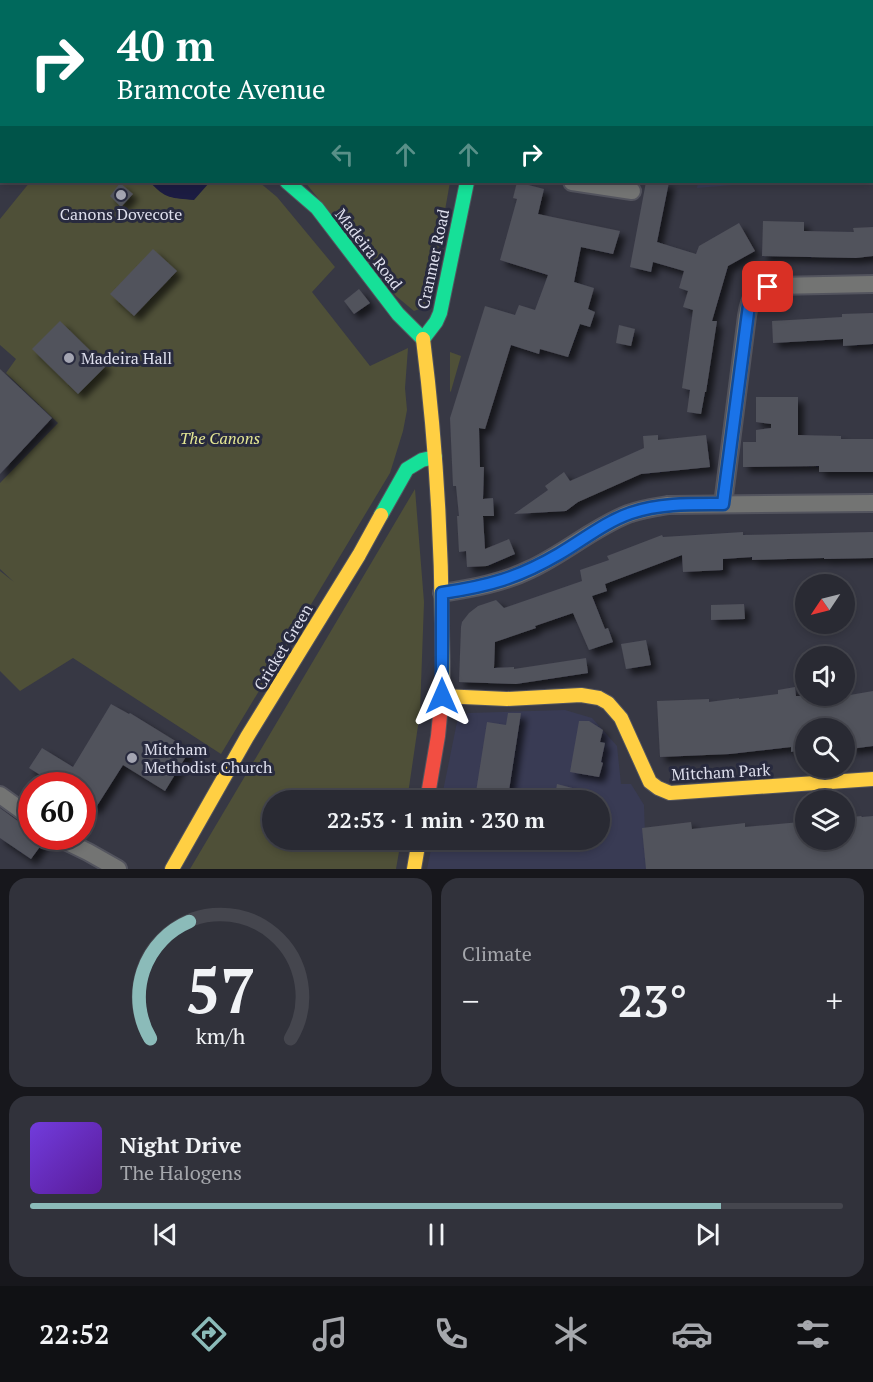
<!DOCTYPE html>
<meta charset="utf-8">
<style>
body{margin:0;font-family:"PT Serif",serif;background:#31323b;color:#f1f3f6;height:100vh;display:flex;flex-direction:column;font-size:22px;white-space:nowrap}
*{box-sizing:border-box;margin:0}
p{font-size:20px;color:#a5a7ac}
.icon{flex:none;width:33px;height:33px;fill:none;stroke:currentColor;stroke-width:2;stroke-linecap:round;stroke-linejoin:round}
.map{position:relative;height:869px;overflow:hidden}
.side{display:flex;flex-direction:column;gap:9px;padding:9px;background:#17171c;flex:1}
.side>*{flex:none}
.top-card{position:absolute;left:0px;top:0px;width:873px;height:183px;box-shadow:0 3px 9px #0003,0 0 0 2px #45464e;background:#00695c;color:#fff;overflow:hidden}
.needle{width:39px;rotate:235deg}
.fabs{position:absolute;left:795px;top:574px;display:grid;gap:12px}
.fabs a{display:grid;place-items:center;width:60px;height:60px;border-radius:50%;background:#292a33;box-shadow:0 3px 9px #0003,0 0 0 2px #45464e;font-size:30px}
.speed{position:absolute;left:18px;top:772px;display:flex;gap:12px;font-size:30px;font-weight:700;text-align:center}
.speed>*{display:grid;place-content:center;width:78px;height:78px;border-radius:50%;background:#292a33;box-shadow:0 3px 9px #0003,0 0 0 2px #45464e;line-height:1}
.speed .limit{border:9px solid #d22;background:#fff;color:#111}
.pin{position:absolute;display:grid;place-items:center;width:51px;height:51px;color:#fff;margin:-26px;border-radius:12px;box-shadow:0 3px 9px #0006}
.me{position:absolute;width:66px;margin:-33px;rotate:0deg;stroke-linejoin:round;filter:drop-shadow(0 0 4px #0008)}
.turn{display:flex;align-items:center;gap:21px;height:126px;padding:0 18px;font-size:27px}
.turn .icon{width:78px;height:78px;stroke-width:2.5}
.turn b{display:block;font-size:42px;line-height:51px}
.lanes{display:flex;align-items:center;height:57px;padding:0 18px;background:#0003;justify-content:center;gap:30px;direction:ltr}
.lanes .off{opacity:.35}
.big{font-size:45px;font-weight:800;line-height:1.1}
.side .widget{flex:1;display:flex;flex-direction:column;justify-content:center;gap:9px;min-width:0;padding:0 21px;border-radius:18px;background:#31323b}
.side .dial{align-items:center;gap:0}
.dial svg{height:156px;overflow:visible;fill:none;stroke:#45464e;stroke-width:7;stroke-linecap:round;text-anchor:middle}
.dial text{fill:#f1f3f6;stroke:none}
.song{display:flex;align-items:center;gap:18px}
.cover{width:72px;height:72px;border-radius:9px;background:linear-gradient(135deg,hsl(260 70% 55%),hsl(270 70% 35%))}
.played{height:6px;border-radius:3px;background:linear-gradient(90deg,#8bbbb9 85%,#45464e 85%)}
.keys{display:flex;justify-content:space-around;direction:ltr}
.heat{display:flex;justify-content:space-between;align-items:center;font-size:33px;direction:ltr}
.side .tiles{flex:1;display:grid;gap:9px;grid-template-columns:1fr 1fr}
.widget:last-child{grid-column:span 2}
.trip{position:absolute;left:262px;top:790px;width:348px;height:60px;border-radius:30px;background:#292a33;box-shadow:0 3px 9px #0003,0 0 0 2px #45464e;font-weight:800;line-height:60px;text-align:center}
.menu{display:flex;height:96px;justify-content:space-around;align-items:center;background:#101114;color:#a5a7ac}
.menu .icon{width:42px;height:42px}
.menu .selected{color:#8bbbb9}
.menu b{font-size:27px;color:#f1f3f6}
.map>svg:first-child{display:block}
</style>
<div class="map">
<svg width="873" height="869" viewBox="0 0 873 869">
<defs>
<filter id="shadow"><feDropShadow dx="5.5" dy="5.5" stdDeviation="3" flood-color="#0009"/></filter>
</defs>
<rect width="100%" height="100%" fill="#373844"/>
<g fill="#393b54">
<polygon points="517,0 873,0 873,182 868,182 872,182 872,2 517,1"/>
<polygon points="698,182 754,182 745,184 697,188"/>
<polygon points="565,710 592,718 617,746 621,784 631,784 644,805 645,837 648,869 427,869 433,840 600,840 600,801 441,801 457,722 468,713"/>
</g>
<g fill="#4f5038">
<polygon points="96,0 479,0 478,2 98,2"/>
<polygon points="30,182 259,182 277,197 335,267 312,292 370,366 408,348 405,388 407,410 403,431 390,473 221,754 73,658 20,691 0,671 0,571 14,582 0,569 0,483 58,423 6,373 16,359 0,345 0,219"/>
<polygon points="305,182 450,182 428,306 414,311 396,296"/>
<polygon points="450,352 461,356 451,391 450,392"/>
<polygon points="415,489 424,602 420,712 407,801 273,801 273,840 401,840 396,869 190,869"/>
</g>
<path fill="#1c1c42" d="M150,182H209V183L194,200C172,198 165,199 150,182Z"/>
<g fill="#51525c" filter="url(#shadow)">
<polygon points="517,182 544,189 538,214 620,231 613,254 581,247 574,282 594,288 588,309 595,312 590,327 580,324 568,357 540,349 539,354 511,345 485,429 479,428 480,467 484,467 483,499 493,498 494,516 483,516 485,549 509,539 515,554 487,566 467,567 466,551 459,552 457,516 459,516 456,486 453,486 450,418 485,306 515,315 519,305 535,310 548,275 500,260 517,199 513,198"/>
<polygon points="646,182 669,182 657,242 696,254 699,246 739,223 755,251 728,266 712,321 717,321 706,392 705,392 701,414 687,412 690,390 682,388 693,310 683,307 688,291 679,288 684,271 653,262 651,272 630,267"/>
<polygon points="120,183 133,194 121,207 110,196"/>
<polygon points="763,221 804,222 804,231 854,232 853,228 873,227 873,256 856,258 762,256"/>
<polygon points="153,249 177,271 134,316 110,294"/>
<polygon points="359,289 370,303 354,314 344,301"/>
<polygon points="873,313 873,344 843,346 843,339 773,343 772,321 842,317 842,314"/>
<polygon points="60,321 106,366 78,394 32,349"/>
<polygon points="619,325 635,329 631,346 616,343"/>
<polygon points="0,369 52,418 0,474"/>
<polygon points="756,397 798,397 798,435 841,436 841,439 873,439 873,472 819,472 819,466 743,467 743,442 756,442 756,430 771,428 771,424 756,422"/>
<polygon points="658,435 658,440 706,435 710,467 641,474 578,502 566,511 514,514 548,490 545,486 564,472 570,481 644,448 643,436"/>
<polygon points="743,532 743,535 873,532 873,558 824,559 824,558 752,560 752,557 723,559 723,570 683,572 682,555 605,584 607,591 592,596 605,629 608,628 613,642 589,650 573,613 535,626 536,628 495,642 494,668 514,667 514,669 586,658 588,673 516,684 459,682 461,627 462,622 469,613 478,606 496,600 504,608 582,581 580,570 609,560 607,556 662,535 663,537"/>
<polygon points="744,604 745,619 711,620 711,605"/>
<polygon points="646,640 651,665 626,669 621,644"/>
<polygon points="795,687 796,696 844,696 873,691 873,746 850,749 848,734 844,734 844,729 806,729 806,749 791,752 791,747 730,754 660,757 657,701 709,699 709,702 739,698 739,699 778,694 778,690"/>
<polygon points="111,704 129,714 130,713 190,750 165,791 123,765 95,809 82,801 82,786 58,786 29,768 42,748 73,767"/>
<polygon points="508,713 521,713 508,797 476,792 487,722 506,725"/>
<polygon points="579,721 589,721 603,730 600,742 605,743 601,762 603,763 599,777 570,772"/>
<polygon points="557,784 576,789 574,801 554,801"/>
<polygon points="0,808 26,827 32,828 32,837 47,837 31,859 0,838"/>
<polygon points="861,816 862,817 873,816 873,869 646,869 642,828 691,822 692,829 745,823 745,827 800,822 802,840 844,840 844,818"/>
</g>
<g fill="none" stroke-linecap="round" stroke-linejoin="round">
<g stroke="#53545e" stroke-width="20">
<g id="street">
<polyline points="572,182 632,191"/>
<path d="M723,504L747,316C750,296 754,289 775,286L873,284"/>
<path d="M442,593C473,588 503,583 531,569C565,553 593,528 628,514C641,509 655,507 668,505L873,503"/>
<polyline points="0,795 32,818"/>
<polyline points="57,837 88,852 118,869"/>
</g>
</g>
<g stroke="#53545e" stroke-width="16">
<g id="fast">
<polyline points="287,182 317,208 398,314 423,339"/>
<polyline points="423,339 436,322 440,313 467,182"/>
<polyline points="381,515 407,469 422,460 435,457"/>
</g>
</g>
<g stroke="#53545e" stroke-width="16">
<g id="slow">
<path d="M423,339C435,434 441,528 442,624C442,644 443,664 443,684"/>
<polyline points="442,696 507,699 581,695 599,698 608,703 621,718 650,782 658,788 670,793 873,779"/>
<polyline points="172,869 247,737 359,555 381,515"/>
<polyline points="414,869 419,840"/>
</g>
</g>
<g stroke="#53545e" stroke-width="16">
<g id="jam">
<polyline points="78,0 79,2"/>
<polyline points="502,0 502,2"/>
<polyline points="427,801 438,736 443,684"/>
</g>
</g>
<use href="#street" stroke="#737473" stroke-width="16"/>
<use href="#fast" stroke="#16e098" stroke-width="14"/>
<use href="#slow" stroke="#ffcf43" stroke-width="14"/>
<use href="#jam" stroke="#f24e42" stroke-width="14"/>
</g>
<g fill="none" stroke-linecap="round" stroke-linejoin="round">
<g stroke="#114b97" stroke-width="15">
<path id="route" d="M442,696V593C489,586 518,578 559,554C583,540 605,522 631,513C661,503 692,504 723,504L749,305C753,295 757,290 768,287"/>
</g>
<use href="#route" stroke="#1a73e8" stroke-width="10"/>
</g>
<g fill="#a4a5b2" stroke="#282a3e" stroke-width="2">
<circle cx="121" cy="195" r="6"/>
<circle cx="69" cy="358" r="6"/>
<circle cx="132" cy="758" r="6"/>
</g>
<g text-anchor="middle" stroke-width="6" stroke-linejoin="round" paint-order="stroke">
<g font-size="16" fill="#dedfed" stroke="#282a3e" text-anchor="start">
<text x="121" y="220" text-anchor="middle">Canons Dovecote</text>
<text x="81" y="364">Madeira Hall</text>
<text x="144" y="755">Mitcham<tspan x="144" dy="18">Methodist Church</tspan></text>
</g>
<g font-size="16" fill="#dedfed" stroke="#282a3e">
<text transform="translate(369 249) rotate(52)" y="6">Madeira Road</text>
<text transform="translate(433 259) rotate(-78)" y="6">Cranmer Road</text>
<text transform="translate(283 647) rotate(-59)" y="6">Cricket Green</text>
<text transform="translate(721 772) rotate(-3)" y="6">Mitcham Park</text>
</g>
<g font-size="16" font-style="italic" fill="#e6e894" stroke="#282a3e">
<text x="220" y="444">The Canons</text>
</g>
</g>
</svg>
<div class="fabs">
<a><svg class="needle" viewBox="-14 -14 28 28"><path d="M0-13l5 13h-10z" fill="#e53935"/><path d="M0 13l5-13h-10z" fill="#a5a7ac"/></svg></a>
<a><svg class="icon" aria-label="sound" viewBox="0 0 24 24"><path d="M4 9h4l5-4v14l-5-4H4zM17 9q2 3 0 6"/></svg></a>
<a><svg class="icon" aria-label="search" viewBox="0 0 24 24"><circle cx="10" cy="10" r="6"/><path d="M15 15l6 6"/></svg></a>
<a><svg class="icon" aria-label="layers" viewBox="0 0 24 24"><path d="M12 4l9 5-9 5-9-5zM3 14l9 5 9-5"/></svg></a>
</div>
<div class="speed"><div class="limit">60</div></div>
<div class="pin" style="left:768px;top:287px;background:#d93025"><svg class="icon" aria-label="arrive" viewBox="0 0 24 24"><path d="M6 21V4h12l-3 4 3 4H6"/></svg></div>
<svg class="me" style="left:442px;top:696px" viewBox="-20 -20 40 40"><path d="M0-17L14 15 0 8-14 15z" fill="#1a73e8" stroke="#fff" stroke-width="4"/></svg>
<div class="trip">22:53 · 1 min · 230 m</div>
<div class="top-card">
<div class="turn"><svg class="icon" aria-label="right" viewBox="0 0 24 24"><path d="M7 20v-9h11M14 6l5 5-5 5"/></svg><div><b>40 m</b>Bramcote Avenue</div></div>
<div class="lanes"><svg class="icon off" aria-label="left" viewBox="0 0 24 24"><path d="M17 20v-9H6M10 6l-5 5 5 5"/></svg><svg class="icon off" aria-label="ahead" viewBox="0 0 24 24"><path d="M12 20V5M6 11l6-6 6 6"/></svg><svg class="icon off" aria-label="ahead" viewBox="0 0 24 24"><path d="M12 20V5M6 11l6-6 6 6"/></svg><svg class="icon" aria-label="right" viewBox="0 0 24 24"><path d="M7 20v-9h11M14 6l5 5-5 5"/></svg></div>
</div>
</div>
<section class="side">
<div class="tiles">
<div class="widget dial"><svg viewBox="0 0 100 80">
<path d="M14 69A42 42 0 1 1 86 69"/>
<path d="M14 69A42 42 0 0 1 34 9" stroke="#8bbbb9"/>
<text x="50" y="56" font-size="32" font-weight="700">57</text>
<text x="50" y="72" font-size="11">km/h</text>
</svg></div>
<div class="widget"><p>Climate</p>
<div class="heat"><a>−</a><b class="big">23°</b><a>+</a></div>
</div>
<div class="widget">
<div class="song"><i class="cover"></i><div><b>Night Drive</b><p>The Halogens</p></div></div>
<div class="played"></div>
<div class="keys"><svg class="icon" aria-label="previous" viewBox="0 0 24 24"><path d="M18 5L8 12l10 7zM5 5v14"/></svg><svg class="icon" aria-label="pause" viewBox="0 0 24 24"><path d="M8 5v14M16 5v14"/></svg><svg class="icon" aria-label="next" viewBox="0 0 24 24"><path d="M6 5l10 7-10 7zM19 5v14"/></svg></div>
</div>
</div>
</section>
<nav class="menu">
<b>22:52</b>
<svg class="icon selected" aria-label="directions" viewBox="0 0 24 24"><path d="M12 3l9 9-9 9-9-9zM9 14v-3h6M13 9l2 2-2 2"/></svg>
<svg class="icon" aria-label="music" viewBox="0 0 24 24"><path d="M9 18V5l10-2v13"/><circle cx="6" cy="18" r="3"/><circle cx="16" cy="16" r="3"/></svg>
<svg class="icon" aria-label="phone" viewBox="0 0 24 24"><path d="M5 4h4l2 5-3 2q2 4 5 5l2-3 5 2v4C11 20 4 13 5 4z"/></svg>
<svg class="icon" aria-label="climate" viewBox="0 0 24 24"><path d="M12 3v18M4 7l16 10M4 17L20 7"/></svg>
<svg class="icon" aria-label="car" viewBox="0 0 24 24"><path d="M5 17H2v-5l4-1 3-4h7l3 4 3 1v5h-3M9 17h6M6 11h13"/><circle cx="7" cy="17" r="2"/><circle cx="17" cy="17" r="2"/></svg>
<svg class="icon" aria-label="filters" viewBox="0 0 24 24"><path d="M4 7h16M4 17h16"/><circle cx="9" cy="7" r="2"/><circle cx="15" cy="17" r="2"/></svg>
</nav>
